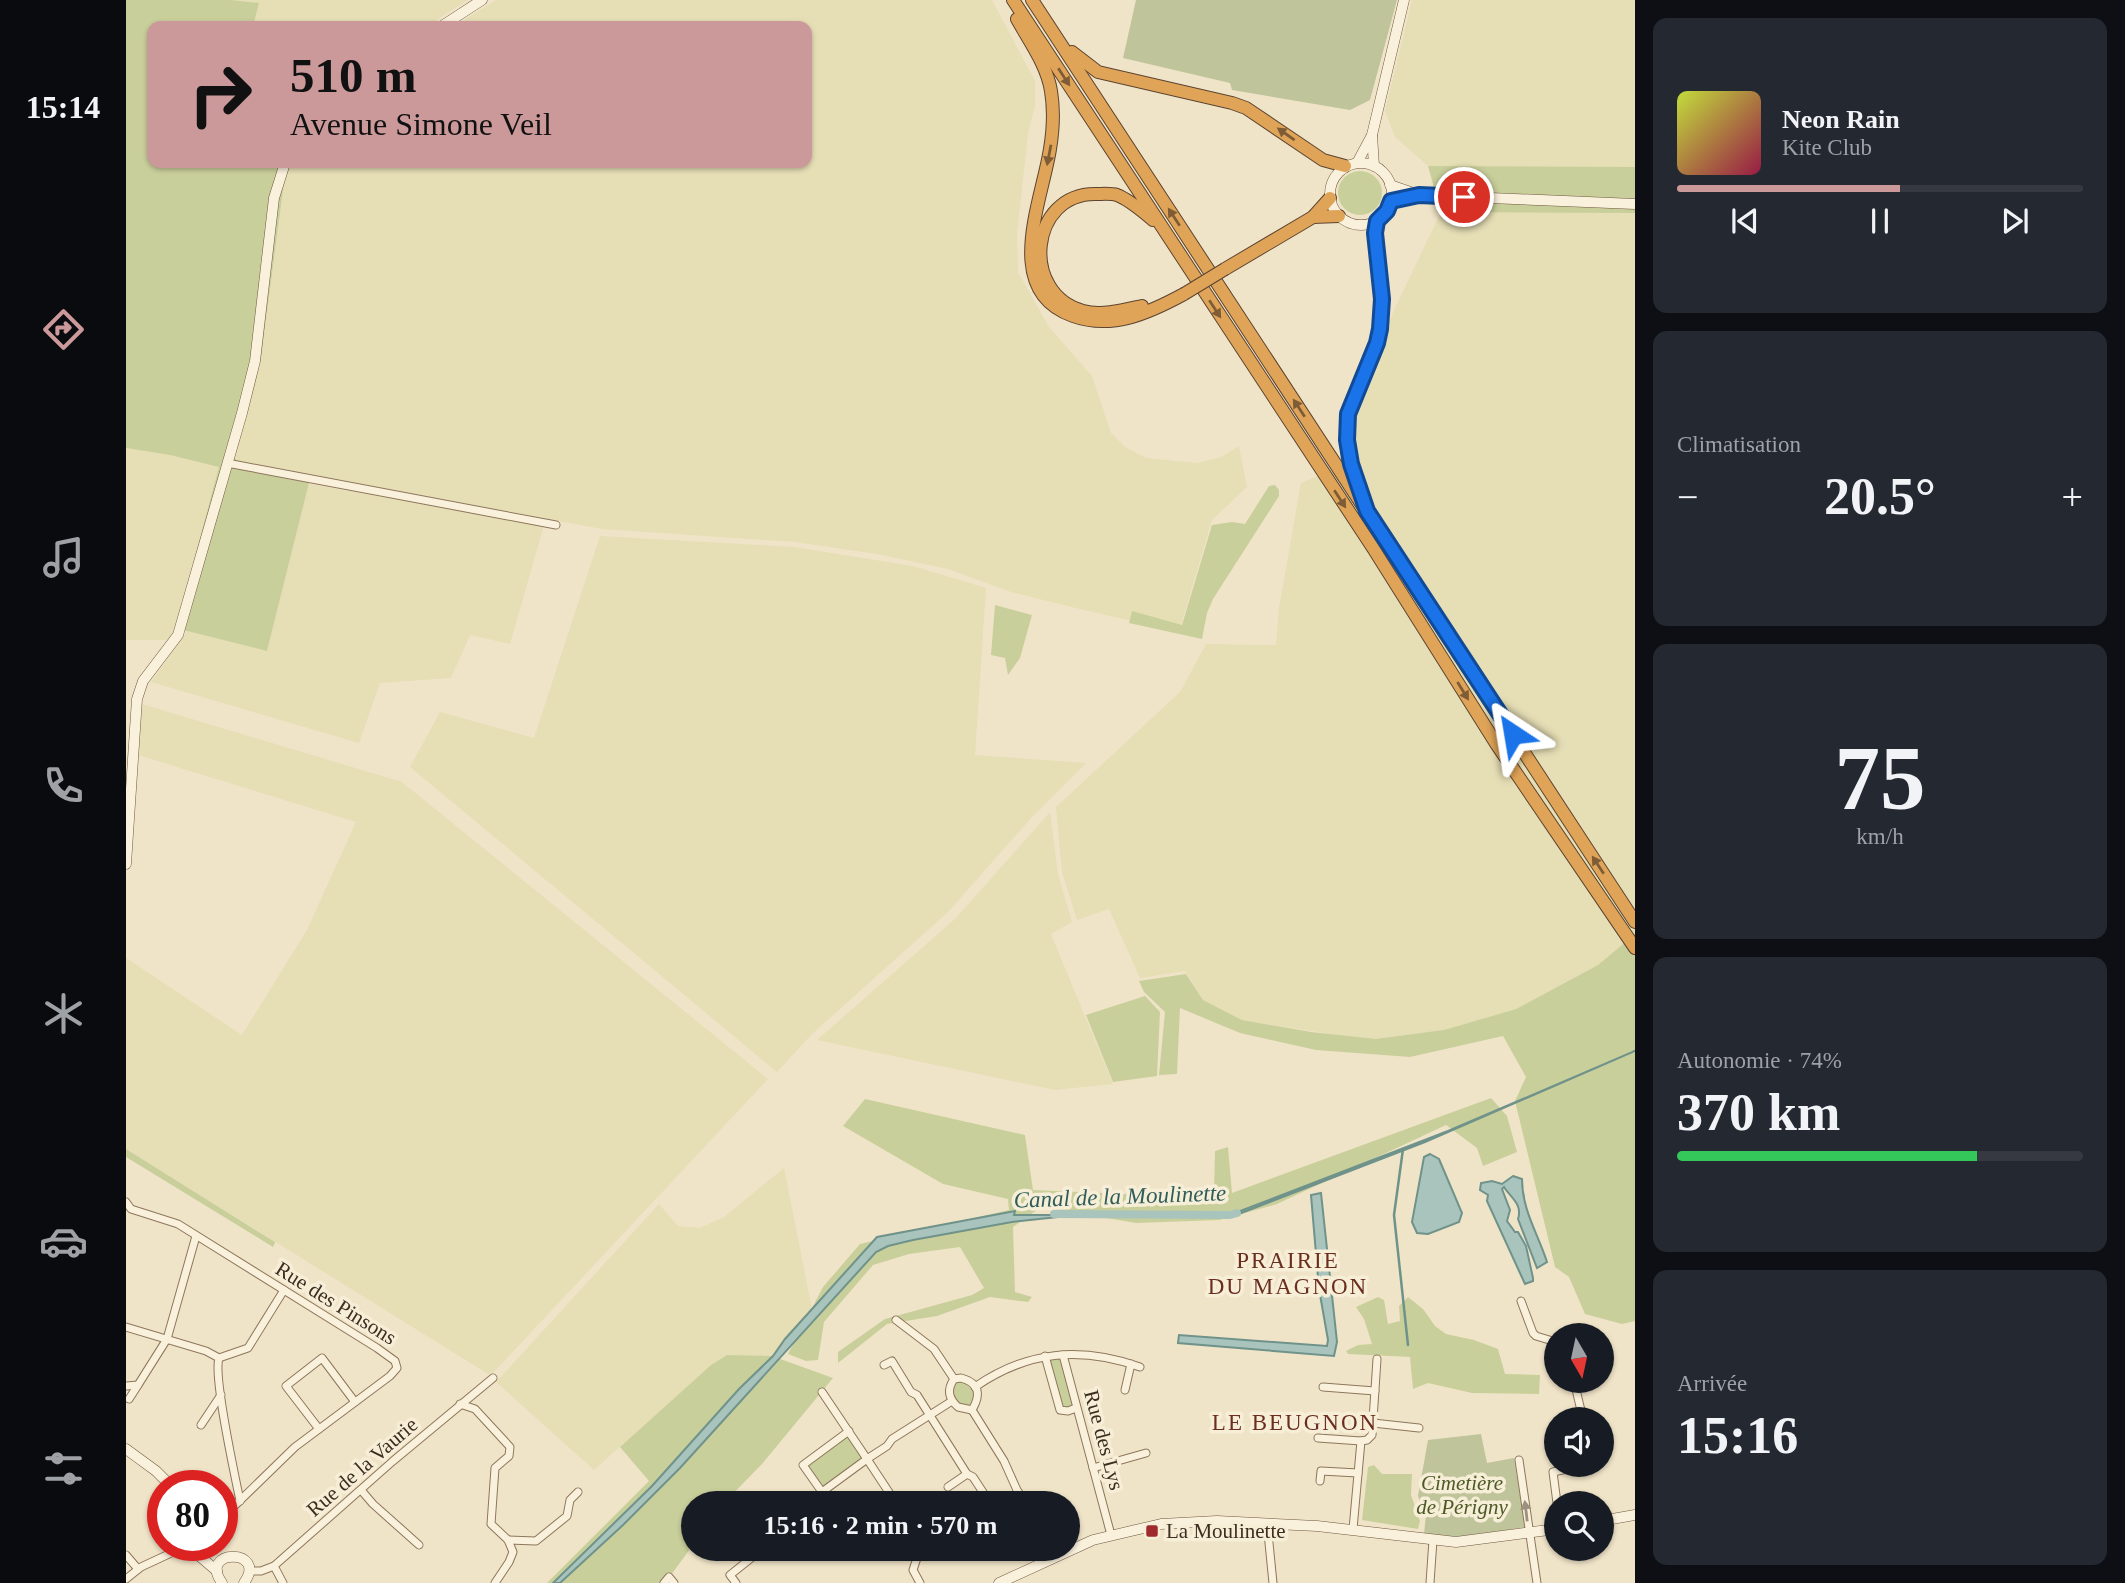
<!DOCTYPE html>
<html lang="fr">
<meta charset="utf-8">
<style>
body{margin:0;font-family:Georgia,serif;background:#242831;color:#f1f3f6;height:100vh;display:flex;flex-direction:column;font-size:26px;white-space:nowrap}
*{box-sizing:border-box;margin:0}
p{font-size:23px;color:#9ea1a6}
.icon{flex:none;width:38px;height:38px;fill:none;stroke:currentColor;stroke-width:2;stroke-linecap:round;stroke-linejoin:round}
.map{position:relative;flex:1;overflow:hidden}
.panel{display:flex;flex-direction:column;gap:18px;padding:18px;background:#0d0f14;width:490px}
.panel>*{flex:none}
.top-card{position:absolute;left:21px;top:21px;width:665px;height:147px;border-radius:14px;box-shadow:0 2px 5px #0004;background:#cc999b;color:#111;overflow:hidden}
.needle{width:46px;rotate:171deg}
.buttons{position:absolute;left:1418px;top:1323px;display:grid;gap:14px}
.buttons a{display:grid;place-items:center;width:70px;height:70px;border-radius:50%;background:#171b24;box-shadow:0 2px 5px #0004;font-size:35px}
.speed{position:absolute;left:21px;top:1470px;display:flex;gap:14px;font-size:35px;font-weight:700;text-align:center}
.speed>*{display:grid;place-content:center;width:91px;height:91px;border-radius:50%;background:#171b24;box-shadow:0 2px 5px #0004;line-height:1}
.speed .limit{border:10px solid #d22;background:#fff;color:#111}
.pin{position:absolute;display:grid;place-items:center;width:60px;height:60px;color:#fff;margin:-30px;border:4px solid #fff;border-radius:50%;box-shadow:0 2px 7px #0007}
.me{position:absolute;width:77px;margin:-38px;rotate:327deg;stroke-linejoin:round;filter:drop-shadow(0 0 5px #0008)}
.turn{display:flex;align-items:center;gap:24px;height:147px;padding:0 28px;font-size:32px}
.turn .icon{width:91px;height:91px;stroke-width:2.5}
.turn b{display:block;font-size:49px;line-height:60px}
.big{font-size:52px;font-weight:600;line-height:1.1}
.panel .tile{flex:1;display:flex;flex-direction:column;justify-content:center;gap:10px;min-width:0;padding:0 24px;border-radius:14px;background:#242831}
.panel .dial{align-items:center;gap:0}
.dial b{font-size:91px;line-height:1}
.song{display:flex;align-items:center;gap:21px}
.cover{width:84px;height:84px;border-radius:10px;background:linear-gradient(135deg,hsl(70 70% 55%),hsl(340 70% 35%))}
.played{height:7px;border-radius:4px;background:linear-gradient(90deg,#cc999b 55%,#363941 55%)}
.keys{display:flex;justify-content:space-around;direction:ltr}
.heat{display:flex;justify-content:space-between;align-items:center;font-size:38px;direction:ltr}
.charge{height:10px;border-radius:5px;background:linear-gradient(90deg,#34c759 74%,#363941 0)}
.trip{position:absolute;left:555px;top:1491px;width:399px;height:70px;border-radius:35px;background:#171b24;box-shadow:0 2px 5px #0004;font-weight:600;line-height:70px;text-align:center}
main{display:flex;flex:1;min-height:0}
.dock{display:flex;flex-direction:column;width:126px;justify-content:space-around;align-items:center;background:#090b0e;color:#9ea1a6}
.dock .icon{width:49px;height:49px}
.dock .active{color:#cc999b}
.dock b{font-size:32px;color:#f1f3f6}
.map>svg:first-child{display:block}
</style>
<main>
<nav class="dock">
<b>15:14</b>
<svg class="icon active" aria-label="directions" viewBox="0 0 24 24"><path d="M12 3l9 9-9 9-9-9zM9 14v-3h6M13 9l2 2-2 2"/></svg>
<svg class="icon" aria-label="music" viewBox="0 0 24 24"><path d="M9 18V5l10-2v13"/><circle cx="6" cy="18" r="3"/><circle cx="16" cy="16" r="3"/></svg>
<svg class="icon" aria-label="phone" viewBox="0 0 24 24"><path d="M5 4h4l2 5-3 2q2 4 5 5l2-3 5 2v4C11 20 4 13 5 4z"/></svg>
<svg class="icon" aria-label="climate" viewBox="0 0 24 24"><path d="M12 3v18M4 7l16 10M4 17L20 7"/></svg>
<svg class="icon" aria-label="car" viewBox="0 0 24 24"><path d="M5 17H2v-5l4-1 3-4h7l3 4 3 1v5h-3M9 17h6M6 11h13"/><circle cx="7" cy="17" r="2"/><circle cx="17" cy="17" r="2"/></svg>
<svg class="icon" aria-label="filters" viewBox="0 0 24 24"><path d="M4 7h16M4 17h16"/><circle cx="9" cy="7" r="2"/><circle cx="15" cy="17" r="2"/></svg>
</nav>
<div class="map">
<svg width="1509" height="1583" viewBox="0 0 1509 1583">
<rect width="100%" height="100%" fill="#f0e4c8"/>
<g fill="#e6deb5">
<polygon points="105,0 342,0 301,26 127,26 132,4"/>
<polygon points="370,0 866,0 909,81 909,106 902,134 891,234 892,272 923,327 966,376 985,433 999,447 1020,458 1071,463 1095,457 1113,446 1121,487 1086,520 1053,632 937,605 885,592 822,569 751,554 669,542 476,529 111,462 107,454 121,413 135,358 159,175 164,163 681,163 681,26 328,26"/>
<polygon points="1286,0 1509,0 1509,934 1472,965 1390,1009 1318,1030 1254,1042 1116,1020 1077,1000 1059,971 1014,978 983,909 951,920 936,872 930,807 1054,692 1080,644 1150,645 1153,608 1175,483 1232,459 1228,432 1230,401 1268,310 1315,212 1302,166 1269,137 1259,111"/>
<polygon points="0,448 44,455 94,467 45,640 0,640"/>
<polygon points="183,484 418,525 384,644 344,635 325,678 254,683 233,743 25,682 61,631 141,651"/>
<polygon points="474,536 668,547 787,566 860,588 849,755 960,763 906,817 822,912 686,1034 651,1072 284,767 314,712 408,738"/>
<polygon points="16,704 276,782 642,1079 367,1373 362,1374 0,1149 0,958 116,1035 181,930 230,822 12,755"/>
<polygon points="924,812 932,874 946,922 925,934 987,1084 929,1090 691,1040 830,918"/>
<polygon points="658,1168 686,1309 646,1356 601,1355 585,1365 468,1470 370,1382 533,1204 552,1226 574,1228 598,1217"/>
</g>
<g fill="#c9cf9b">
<polygon points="0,0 105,0 133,3 127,26 26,26 26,163 164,163 159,175 135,358 121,413 107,454 111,462 185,475 141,651 61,631 49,631 93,467 44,455 0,448"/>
<polygon points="1302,166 1509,167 1509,213 1315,212"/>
<circle cx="1234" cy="193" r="22"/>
<polygon points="1149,485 1153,490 1153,496 1087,599 1081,613 1076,639 1003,623 1006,611 1056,625 1086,525 1106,522 1119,524 1143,486"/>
<polygon points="869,605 906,615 894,658 882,675 879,658 865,655"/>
<polygon points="1509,934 1509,1321 1496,1324 1459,1314 1443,1277 1429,1267 1389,1101 1400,1077 1377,1036 1284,1057 1190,1050 1114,1033 1054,1008 1051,1074 1033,1075 1039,1012 1018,992 1013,981 1060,974 1077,1000 1116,1020 1185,1032 1250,1039 1318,1030 1390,1009 1472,965"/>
<polygon points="1019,996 1034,1012 1031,1076 987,1082 960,1015"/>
<polygon points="1365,1098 1381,1116 1391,1152 1357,1166 1351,1148 1320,1125 1151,1204 1093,1220 1010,1223 915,1207 887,1227 889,1292 906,1297 902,1302 864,1297 811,1316 761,1324 712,1363 712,1352 759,1319 846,1295 858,1288 834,1247 783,1254 747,1265 698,1322 692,1360 680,1361 662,1354 697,1287 734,1244 883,1210 882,1199 817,1184 717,1126 739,1099 899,1135 907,1190 1070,1197 1088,1194 1089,1151 1102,1147 1106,1193"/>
<polygon points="0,1149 149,1242 149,1243 147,1247 0,1157"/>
<polygon points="1252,1297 1258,1300 1262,1324 1274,1321 1273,1306 1282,1297 1297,1309 1309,1326 1320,1334 1348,1340 1372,1349 1379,1374 1414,1375 1413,1394 1346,1393 1302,1383 1287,1389 1284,1357 1222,1354 1220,1351 1232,1345 1246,1344 1238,1319 1230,1307"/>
<polygon points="601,1355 646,1356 707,1378 636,1464 598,1503 567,1503 567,1545 539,1583 421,1583 523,1481 494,1447 585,1365"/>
<polygon points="937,1355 950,1408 934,1410 919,1356"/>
<polygon points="835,1378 853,1394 846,1410 826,1401 824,1385"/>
<polygon points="723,1431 741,1459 696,1492 677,1465"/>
<polygon points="1248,1465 1256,1474 1286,1474 1285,1495 1294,1521 1292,1529 1236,1520 1242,1467"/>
</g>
<g fill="#bfc49a">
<polygon points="1010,0 1271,0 1244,100 1224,110 1106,90 1104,83 997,58"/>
<polygon points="1355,1434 1361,1463 1388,1458 1399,1527 1337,1537 1298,1534 1300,1515 1292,1496 1302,1440"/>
</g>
<g fill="#a9c4bc" stroke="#6f938a" stroke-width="2">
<polygon points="1509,1051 1299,1142 1105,1217 932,1217 886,1222 787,1240 762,1246 750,1252 554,1468 497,1525 434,1583 427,1583 526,1486 613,1389 647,1356 659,1339 751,1237 889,1211 888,1215 1104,1215 1322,1131"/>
<polygon points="1304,1154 1313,1159 1336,1213 1333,1222 1302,1234 1291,1233 1286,1222 1298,1157"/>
<path d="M1387,1176L1396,1179C1396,1210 1412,1234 1421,1262L1411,1268L1392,1219C1397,1204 1384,1197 1378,1187L1376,1189L1384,1210L1381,1221L1389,1232H1392L1400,1246L1407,1278V1281L1399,1284L1361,1201L1362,1195L1354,1190L1355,1183L1366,1181L1376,1184Z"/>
<polygon points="1195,1193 1211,1342 1208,1356 1052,1343 1053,1335 1201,1346 1202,1340 1193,1289 1185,1195"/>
</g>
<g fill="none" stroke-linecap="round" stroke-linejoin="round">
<polyline stroke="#6f938a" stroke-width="2.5" points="1277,1149 1268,1215 1282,1345"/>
<polyline stroke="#a9c4bc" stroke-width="8" points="928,1214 1104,1215 1111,1213"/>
<g stroke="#8d765c" stroke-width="9">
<g id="street">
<polyline points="101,463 430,525"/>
<polyline points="0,1202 5,1209 52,1224 251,1348 269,1361 271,1368 264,1376 169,1447 96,1518"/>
<polyline points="1395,1301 1407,1333 1410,1336 1430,1342"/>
<polyline points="770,1320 808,1349 828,1379"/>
<path d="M0,1327L80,1351L93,1358C87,1376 109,1476 114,1501"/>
<polyline points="937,1355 985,1535"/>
<polyline points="919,1356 934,1410 942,1411 950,1408"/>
<polyline points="93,1358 122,1348 158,1290"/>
<polyline points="758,1365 766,1361 785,1392 791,1395 841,1474 847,1477 864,1503"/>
<path d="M835,1378C854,1383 855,1395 846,1410L832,1407C822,1398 821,1389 828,1379Z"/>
<polyline points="1448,1381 1457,1419"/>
<polyline points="0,1386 12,1385 41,1339 70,1236"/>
<path d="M849,1387C901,1351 954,1346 1014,1367"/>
<polyline points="1197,1387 1249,1391"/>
<polyline points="999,1390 1005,1364"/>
<polyline points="696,1392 741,1459 696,1492 677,1465 723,1431"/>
<polyline points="3,1399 12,1385"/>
<polyline points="334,1404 349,1409 384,1447 383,1456 369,1468 365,1524 382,1540 387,1552 383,1562 369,1583"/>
<polyline points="846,1410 878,1461 891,1490 900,1503"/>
<polyline points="1247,1423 1293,1428"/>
<polyline points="75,1425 95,1395"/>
<polyline points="193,1429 160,1386 196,1358 229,1402"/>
<polyline points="1192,1438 1235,1441"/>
<polyline points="1393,1460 1411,1583"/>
<polyline points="967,1468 1020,1453"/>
<polyline points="1194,1481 1195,1471 1232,1473"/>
<polyline points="822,1487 841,1474"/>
<polyline points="235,1490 247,1504 293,1545"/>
<polyline points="770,1503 741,1459 761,1446 766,1439 826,1401"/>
<polyline points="1431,1503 1427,1472 1459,1465"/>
<polyline points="1141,1523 1147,1583"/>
<polyline points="1227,1529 1235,1441 1241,1440 1246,1435 1251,1359"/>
<polyline points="382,1540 410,1541 441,1516 444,1500 452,1492"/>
<polyline points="924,1549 927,1557"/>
<polyline points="0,1555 12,1569"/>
<polyline points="148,1566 157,1583"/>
<polyline points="123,1571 135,1571 148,1566 267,1461 367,1378"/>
<polyline points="0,1579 15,1567 58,1547"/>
<polyline points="538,1583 543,1577 548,1583"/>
<polyline points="610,1583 604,1575 634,1551"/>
<polyline points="794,1583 787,1570 794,1549"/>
<polyline points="1304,1583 1307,1540"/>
</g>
</g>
<g stroke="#6f573f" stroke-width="11">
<g id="secondary">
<polyline points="316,26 356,0"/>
<polyline points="1231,163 1246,135"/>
<circle cx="1235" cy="194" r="31"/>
<polyline points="1248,166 1246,135 1278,0"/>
<polyline points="1264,185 1293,195"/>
<polyline points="1265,201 1293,195 1509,204"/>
<polyline points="0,864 11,699 17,681 52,635 116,413 129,361 148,198 159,163"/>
<polyline points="0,1449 30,1471 45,1486"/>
<polyline points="1475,1521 1509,1515"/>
<path d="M57,1545C65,1556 76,1556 84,1545"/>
<polyline points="71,1554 91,1571"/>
<path d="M96,1583C71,1548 143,1548 118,1583"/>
<polyline points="873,1583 967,1540 1035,1524 1091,1521 1191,1526 1330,1542 1430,1529"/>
</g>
</g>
<g stroke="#5b4430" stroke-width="14">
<g id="highway">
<polyline points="887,0 1247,548 1371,745 1509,948"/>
<polyline points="906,0 1509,922"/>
<path d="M891,19C903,41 921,65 925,91C928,109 927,131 924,149C916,201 875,291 947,316C986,330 1023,313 1058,294"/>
<polyline points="946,52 972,72 1106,103 1120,108 1197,160 1219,166"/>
<polyline points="1187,217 1213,216"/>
<polyline points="1099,269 1187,217 1204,198"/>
<path d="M1016,306C998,310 976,316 957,311C894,294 903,193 970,194C976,194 985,193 991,195C1004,200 1016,211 1027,220"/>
<path d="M1235,494C1226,469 1218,441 1222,414C1232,386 1251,357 1255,328C1259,292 1246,257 1251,221"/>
</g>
</g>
<use href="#street" stroke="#faf1dc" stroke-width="7"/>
<use href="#secondary" stroke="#faf1dc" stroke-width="10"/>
<use href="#highway" stroke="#e0a458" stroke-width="12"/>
<g stroke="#5b4430" stroke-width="14" stroke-linecap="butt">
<polyline id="highway-bridge" points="1058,294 1099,269"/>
</g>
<use href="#highway-bridge" stroke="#e0a458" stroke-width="12"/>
</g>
<defs><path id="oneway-solid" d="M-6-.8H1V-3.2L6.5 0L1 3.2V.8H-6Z" transform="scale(1.75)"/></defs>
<g fill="#7e5d36">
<use href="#oneway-solid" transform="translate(938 77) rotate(57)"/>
<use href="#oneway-solid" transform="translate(1160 134) rotate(-145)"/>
<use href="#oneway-solid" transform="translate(923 155) rotate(101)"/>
<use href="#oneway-solid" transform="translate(1048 217) rotate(-123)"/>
<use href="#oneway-solid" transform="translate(1089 309) rotate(57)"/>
<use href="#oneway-solid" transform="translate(1173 408) rotate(-123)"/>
<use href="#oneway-solid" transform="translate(1214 499) rotate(57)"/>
<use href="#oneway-solid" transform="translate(1337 691) rotate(58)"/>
<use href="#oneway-solid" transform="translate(1472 865) rotate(-123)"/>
</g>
<use fill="#9c907e" href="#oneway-solid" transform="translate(1400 1511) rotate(-97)"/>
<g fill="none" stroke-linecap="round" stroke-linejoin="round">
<g stroke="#114b97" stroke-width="18">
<polyline id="route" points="1338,197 1293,195 1265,201 1261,211 1251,221 1249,233 1256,299 1254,329 1251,343 1222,414 1221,440 1225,464 1241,511 1387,734"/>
</g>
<use href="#route" stroke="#1a73e8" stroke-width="12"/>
</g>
<rect fill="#9e2a2b" stroke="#f7eed8" stroke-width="2.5" x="1019" y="1524" width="14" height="14" rx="3.5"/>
<g text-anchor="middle" stroke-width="7" stroke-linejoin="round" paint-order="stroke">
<g font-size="21" fill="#3d2e20" stroke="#f7eed8">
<text transform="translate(210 1303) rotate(32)" y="7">Rue des Pinsons</text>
<text transform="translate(978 1440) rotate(75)" y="7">Rue des Lys</text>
<text transform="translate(236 1467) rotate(-41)" y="7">Rue de la Vaurie</text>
</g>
<g font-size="21" font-style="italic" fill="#4d5a26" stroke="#f7eed8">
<text x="1336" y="1490">Cimetière<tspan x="1336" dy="24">de Périgny</tspan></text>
</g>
<g font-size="21" fill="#3d2e20" stroke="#f7eed8" text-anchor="start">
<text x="1040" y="1538">La Moulinette</text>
</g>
<g font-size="23" font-style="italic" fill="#2f5d5a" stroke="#f7eed8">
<text transform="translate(994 1196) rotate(-2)" y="8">Canal de la Moulinette</text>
</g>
<g font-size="23" letter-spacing="2" fill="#6b2e1e" stroke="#f7eed8">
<text x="1162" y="1268">PRAIRIE<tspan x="1162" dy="26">DU MAGNON</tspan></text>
<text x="1169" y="1430">LE BEUGNON</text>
</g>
</g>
</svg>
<div class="buttons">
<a><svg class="needle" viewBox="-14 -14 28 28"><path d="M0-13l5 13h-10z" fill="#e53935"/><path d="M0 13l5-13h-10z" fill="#9ea1a6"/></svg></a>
<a><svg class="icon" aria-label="sound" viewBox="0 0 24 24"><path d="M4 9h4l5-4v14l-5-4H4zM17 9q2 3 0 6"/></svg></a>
<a><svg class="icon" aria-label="search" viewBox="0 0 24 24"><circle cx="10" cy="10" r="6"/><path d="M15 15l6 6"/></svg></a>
</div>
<div class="speed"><div class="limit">80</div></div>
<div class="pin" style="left:1338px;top:197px;background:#d93025"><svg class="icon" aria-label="arrive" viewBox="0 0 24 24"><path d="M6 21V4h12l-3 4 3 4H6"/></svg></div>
<svg class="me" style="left:1387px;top:734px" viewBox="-20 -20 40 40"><path d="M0-17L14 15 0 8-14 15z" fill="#1a73e8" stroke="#fff" stroke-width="4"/></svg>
<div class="trip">15:16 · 2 min · 570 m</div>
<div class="top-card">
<div class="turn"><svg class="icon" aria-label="right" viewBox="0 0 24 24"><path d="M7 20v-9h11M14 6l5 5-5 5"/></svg><div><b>510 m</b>Avenue Simone Veil</div></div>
</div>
</div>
<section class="panel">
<div class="tile">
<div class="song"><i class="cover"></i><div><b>Neon Rain</b><p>Kite Club</p></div></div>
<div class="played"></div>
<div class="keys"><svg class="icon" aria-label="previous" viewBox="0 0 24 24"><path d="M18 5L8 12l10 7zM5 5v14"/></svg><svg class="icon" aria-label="pause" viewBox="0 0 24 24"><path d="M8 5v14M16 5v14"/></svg><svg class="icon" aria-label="next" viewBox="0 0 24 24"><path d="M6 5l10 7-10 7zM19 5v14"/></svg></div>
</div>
<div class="tile"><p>Climatisation</p>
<div class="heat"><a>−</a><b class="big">20.5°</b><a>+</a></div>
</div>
<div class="tile dial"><b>75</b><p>km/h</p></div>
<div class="tile"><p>Autonomie · 74%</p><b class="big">370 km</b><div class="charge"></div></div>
<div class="tile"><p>Arrivée</p><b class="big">15:16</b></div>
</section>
</main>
